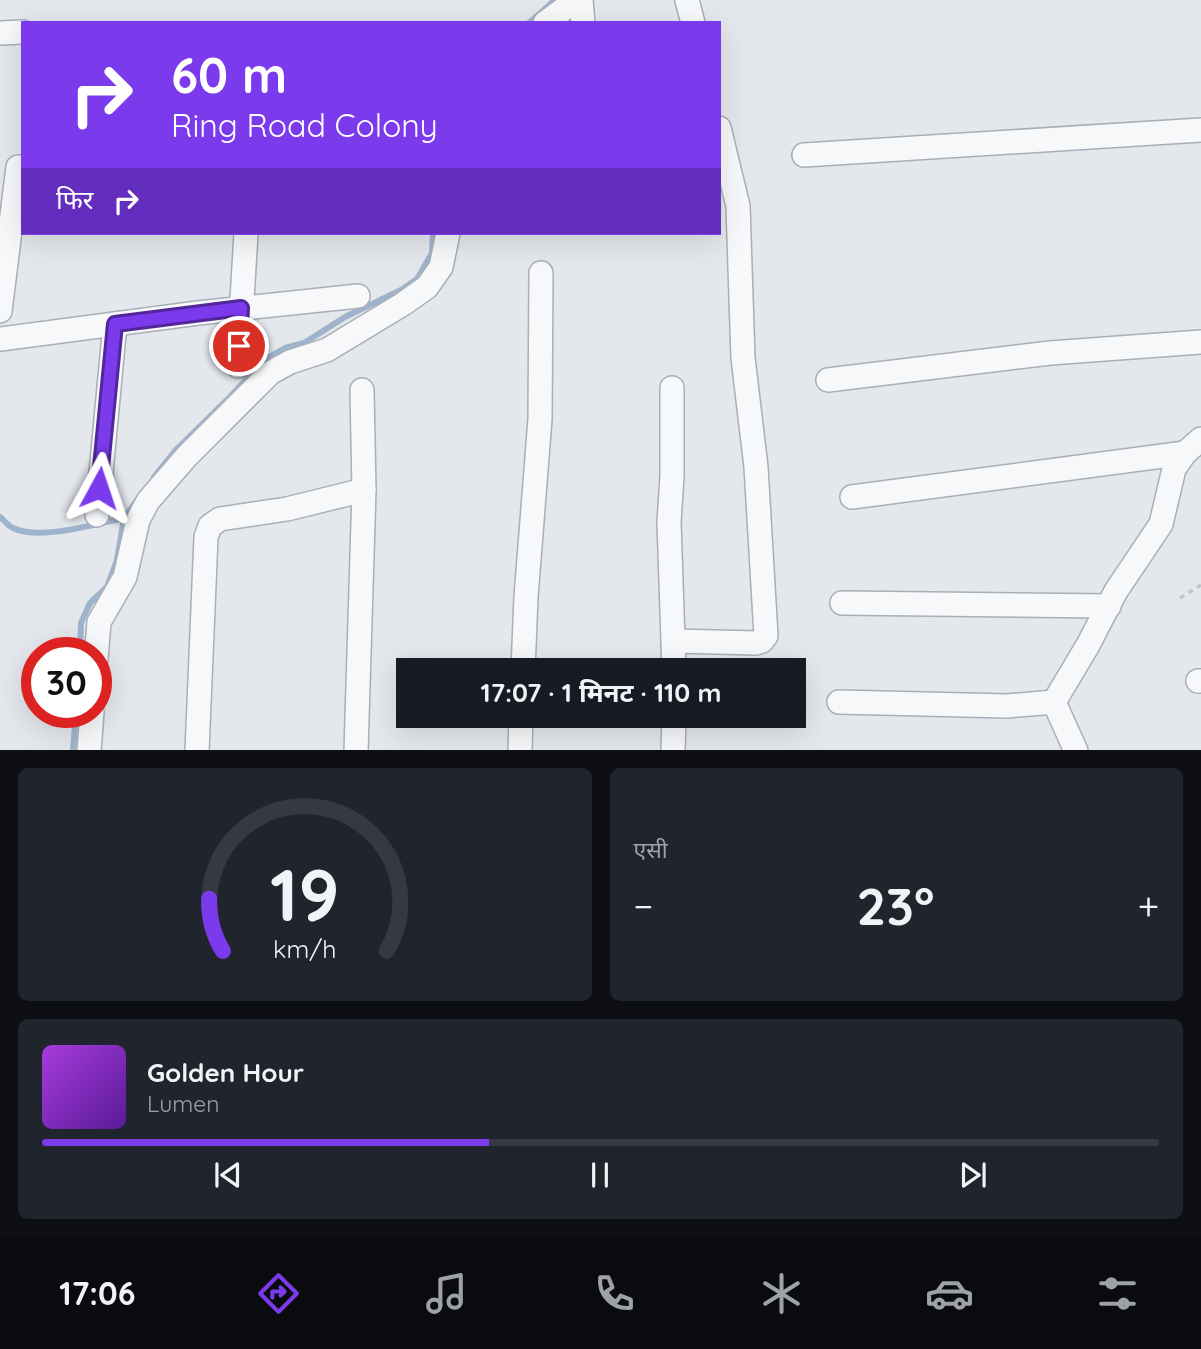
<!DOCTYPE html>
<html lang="hi">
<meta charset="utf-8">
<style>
body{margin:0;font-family:Quicksand,"Noto Sans Devanagari",sans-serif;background:#20242c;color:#f1f3f6;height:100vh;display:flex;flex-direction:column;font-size:26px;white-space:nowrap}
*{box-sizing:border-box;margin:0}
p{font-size:23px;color:#9ea1a6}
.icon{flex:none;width:38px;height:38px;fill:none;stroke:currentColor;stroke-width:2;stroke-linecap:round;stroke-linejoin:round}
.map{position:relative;height:750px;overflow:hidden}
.sheet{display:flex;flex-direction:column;gap:18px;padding:18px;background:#0d0f14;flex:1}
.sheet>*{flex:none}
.top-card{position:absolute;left:21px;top:21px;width:700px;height:214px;border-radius:0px;box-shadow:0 7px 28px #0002;background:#7c3aed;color:#fff;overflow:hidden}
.speed{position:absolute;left:21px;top:637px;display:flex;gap:14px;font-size:35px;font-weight:700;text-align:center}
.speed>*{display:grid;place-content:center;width:91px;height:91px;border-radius:50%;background:#171b24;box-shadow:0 7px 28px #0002;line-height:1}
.speed .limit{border:10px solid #d22;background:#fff;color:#111}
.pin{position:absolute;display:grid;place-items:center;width:60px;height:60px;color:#fff;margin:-30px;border:4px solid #fff;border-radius:50%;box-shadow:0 2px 7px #0007}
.me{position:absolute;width:77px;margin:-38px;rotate:5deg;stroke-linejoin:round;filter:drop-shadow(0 0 5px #0008)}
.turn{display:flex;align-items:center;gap:24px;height:147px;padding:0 35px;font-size:32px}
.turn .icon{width:91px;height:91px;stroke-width:2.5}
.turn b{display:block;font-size:49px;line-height:60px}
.then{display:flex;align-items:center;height:66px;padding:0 35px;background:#0003;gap:14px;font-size:26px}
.big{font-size:52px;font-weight:700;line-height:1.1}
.sheet .card{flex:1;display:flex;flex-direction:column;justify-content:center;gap:10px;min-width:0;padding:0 24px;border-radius:10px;background:#20242c}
.sheet .dial{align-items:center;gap:0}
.dial svg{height:182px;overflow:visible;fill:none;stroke:#363941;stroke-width:7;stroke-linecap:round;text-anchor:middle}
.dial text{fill:#f1f3f6;stroke:none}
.song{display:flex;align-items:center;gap:21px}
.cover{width:84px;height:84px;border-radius:10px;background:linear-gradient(135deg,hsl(280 70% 55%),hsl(270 70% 35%))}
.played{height:7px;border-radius:4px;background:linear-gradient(90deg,#7c3aed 40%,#363941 40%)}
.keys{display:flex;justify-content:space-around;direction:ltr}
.heat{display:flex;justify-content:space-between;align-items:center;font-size:38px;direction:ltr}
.sheet .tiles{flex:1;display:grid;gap:18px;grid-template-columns:1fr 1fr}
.card:last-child{grid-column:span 2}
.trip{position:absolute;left:396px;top:658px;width:410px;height:70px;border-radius:0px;background:#171b24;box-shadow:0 7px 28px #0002;font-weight:700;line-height:70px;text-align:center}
.menu{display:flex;height:112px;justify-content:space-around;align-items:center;background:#090b0e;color:#9ea1a6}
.menu .icon{width:49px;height:49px}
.menu .active{color:#7c3aed}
.menu b{font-size:32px;color:#f1f3f6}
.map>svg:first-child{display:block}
</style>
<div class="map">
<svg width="1201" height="751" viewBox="0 0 1201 751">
<rect width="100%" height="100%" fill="#e4e7ec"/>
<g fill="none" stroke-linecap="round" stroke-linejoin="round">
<g stroke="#9fb4cc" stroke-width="6">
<polyline points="529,23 555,0"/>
<polyline points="154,477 174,452 228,399 264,360 285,348 304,343 345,317 401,290 417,279 432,253 433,233"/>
<path d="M0,517C4,520 8,526 13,528C40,541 95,524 124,518L137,500"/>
<polyline points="80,653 81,623 90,603 107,587 117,560 124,518"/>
<polyline points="73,751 76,712"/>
</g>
<g stroke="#a9aeb7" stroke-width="26">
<g id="minor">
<polyline points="581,0 583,23"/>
<polyline points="687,0 693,23"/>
<polyline points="545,23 576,0"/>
<polyline points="0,33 23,32"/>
<polyline points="804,155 1201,130"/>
<polyline points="0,311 18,167"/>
<polyline points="0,339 198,313 358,296"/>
<polyline points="238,366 246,233"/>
<polyline points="828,380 1050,353 1201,342"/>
<polyline points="672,388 672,476 669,522 674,670"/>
<polyline points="852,497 1185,453"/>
<polyline points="97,515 115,324"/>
<polyline points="842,603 1109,606"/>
<polyline points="674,641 756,643 762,641 766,636 756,467 743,358 738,206 719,128"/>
<polyline points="96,659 99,622 125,577 138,520 148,501 187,456 270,373 290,362 327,350 403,304 427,287 441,267 448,233"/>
<polyline points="523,670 526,597 540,419 541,273"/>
<polyline points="1198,681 1201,681"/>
<polyline points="839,702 1007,706 1054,702"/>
<polyline points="89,751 92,712"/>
<polyline points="197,751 206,537 210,526 220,519 287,509 364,490"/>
<polyline points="356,751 364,490 362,390"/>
<polyline points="520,751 521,716"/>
<polyline points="673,751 674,716"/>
<polyline points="1076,751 1054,702 1088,645 1116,591 1161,524 1174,469 1185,453 1201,439"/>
</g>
</g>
<polyline stroke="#c2c5cb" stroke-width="3.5" stroke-dasharray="5 5" stroke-linecap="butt" points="1180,598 1201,585"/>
<use href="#minor" stroke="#f7f8fa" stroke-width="23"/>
</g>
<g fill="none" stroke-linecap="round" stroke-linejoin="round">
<g stroke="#51269a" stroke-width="18">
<polyline id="route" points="99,488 115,324 241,308 239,346"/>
</g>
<use href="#route" stroke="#7c3aed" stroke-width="12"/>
</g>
</svg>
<div class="speed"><div class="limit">30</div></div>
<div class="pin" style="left:239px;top:346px;background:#d93025"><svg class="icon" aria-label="arrive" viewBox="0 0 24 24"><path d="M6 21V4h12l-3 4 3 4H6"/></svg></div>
<svg class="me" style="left:99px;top:488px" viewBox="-20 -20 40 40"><path d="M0-17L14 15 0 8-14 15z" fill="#7c3aed" stroke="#fff" stroke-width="4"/></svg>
<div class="trip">17:07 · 1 मिनट · 110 m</div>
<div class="top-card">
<div class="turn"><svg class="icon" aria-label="right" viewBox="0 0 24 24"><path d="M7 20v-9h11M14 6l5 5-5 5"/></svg><div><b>60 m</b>Ring Road Colony</div></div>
<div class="then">फिर<svg class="icon" aria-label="right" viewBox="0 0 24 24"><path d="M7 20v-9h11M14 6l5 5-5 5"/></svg></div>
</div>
</div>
<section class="sheet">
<div class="tiles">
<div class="card dial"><svg viewBox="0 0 100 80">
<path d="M14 69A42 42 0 1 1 86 69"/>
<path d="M14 69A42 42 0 0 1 8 46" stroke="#7c3aed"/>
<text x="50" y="56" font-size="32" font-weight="700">19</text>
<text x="50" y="72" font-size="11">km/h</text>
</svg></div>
<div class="card"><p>एसी</p>
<div class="heat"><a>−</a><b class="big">23°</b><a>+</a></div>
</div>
<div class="card">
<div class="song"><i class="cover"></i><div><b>Golden Hour</b><p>Lumen</p></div></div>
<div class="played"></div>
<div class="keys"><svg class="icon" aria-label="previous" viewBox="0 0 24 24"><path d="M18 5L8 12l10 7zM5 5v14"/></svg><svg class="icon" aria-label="pause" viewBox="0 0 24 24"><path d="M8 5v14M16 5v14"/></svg><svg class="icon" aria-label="next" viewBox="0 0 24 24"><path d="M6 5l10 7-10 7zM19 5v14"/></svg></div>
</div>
</div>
</section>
<nav class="menu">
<b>17:06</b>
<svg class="icon active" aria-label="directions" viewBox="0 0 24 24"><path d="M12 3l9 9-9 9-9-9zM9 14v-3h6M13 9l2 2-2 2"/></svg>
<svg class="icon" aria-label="music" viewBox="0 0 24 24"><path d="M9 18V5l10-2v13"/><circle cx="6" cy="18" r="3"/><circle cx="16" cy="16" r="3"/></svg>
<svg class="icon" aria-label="phone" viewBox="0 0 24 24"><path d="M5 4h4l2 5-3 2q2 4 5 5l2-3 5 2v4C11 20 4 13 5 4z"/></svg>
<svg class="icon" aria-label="climate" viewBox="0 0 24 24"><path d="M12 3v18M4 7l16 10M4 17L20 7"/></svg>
<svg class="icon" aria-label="car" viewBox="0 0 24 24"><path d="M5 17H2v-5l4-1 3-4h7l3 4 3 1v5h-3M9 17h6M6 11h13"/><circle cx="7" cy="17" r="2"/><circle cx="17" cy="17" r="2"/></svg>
<svg class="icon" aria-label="filters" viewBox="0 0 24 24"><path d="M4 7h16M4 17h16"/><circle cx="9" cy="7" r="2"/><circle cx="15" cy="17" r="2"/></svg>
</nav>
